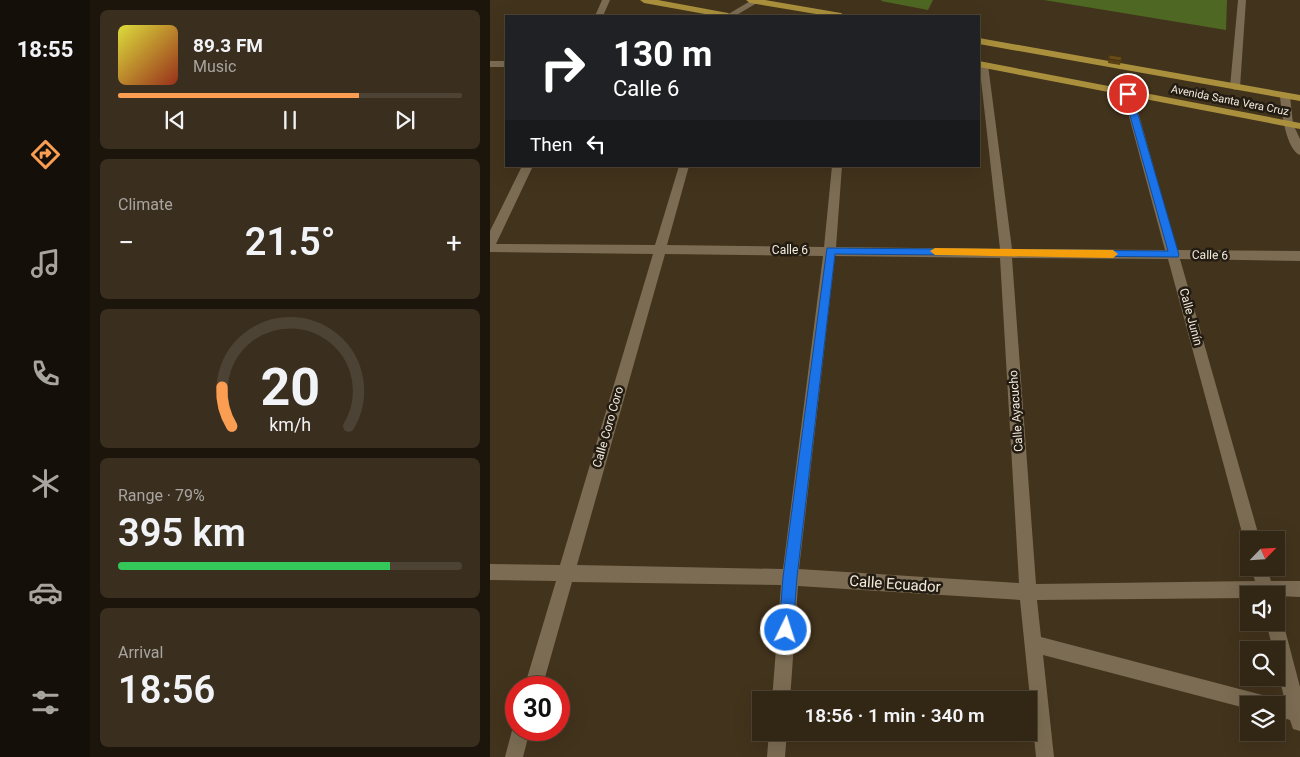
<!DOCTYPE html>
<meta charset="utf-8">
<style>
body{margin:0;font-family:Roboto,sans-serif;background:#3a2e1e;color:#f1f3f6;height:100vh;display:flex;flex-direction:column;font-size:19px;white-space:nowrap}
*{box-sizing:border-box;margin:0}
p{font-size:16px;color:#a8a5a0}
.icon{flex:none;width:28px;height:28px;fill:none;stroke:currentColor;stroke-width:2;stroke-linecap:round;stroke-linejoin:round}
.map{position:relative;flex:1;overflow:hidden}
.sheet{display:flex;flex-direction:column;gap:10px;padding:10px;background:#1c150c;width:400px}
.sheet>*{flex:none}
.top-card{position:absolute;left:15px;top:15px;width:475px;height:152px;border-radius:0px;box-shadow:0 5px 20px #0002,0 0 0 1px #4d4334;background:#202124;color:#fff;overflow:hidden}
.needle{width:32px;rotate:65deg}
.fabs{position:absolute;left:750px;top:531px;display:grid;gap:10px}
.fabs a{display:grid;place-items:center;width:45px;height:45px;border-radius:0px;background:#322615;box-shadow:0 5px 20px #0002,0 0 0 1px #4d4334;font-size:25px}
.speed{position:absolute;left:15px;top:676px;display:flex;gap:10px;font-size:25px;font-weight:700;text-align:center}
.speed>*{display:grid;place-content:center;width:65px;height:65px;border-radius:50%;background:#322615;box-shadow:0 5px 20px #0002,0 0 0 1px #4d4334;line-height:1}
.speed .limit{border:8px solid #d22;background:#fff;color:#111}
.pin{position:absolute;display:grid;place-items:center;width:42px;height:42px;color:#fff;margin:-21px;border:2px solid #fff;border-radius:50%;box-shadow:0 1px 5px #0007}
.me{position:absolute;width:55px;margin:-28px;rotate:4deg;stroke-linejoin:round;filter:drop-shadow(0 0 4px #0008)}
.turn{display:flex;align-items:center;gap:18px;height:105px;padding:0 25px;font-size:22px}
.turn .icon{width:65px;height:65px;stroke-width:2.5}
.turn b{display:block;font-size:35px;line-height:42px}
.then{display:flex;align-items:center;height:48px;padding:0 25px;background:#0003;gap:10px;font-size:19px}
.big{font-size:38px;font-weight:600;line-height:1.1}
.sheet .tile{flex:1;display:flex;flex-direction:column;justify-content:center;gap:8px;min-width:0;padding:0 18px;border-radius:8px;background:#3a2e1e}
.sheet .dial{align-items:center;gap:0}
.dial svg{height:130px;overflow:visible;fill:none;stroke:#4d4334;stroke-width:7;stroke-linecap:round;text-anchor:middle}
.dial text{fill:#f1f3f6;stroke:none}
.song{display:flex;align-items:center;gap:15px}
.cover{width:60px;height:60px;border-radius:8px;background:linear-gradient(135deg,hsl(60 70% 55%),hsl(10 70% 35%))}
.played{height:5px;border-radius:2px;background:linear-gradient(90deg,#fb9e51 70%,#4d4334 70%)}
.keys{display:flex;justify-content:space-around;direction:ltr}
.heat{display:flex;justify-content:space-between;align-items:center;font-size:28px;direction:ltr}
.charge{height:8px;border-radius:4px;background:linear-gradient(90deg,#34c759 79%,#4d4334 0)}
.trip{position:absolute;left:262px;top:691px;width:285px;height:50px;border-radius:0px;background:#322615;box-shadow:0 5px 20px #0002,0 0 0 1px #4d4334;font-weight:600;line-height:50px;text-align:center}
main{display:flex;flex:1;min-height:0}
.tab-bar{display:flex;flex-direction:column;width:90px;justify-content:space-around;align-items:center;background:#140f08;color:#a8a5a0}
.tab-bar .icon{width:35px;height:35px}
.tab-bar .selected{color:#fb9e51}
.tab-bar b{font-size:22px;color:#f1f3f6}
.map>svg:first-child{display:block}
</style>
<main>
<nav class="tab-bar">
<b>18:55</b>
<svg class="icon selected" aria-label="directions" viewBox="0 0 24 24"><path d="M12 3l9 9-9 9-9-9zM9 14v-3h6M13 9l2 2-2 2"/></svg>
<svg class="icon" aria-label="music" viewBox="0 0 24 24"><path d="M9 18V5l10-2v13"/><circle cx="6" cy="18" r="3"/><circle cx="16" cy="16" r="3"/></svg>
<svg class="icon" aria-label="phone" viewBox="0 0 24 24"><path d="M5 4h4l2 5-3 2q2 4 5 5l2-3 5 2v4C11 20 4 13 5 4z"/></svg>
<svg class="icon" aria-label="climate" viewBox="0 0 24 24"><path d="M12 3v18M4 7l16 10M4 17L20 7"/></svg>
<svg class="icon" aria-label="car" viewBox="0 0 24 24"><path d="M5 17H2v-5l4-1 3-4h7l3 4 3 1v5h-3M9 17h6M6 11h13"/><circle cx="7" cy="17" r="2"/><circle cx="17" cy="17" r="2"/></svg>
<svg class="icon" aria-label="filters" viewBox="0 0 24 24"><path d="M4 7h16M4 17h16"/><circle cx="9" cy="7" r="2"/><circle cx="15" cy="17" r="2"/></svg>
</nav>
<section class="sheet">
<div class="tile">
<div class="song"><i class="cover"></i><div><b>89.3 FM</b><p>Music</p></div></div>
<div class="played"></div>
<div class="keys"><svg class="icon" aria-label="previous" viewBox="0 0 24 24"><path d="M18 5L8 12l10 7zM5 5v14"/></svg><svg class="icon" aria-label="pause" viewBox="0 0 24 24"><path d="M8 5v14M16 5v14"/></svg><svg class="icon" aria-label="next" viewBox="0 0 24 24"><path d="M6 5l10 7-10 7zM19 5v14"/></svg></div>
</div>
<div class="tile"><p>Climate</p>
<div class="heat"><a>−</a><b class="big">21.5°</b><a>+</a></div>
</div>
<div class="tile dial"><svg viewBox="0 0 100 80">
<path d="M14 69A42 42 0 1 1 86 69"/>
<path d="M14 69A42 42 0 0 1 8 45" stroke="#fb9e51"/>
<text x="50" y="56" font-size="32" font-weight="700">20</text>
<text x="50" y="72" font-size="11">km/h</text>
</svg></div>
<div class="tile"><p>Range · 79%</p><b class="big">395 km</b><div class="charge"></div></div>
<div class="tile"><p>Arrival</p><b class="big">18:56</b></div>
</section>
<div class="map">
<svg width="810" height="757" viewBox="0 0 810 757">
<rect width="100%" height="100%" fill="#42331c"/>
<g fill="#4e6722">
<polygon points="392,0 443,0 438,10 391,1"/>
<polygon points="554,0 737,0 736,30"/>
</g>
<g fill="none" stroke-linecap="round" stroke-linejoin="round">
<g fill="#7c6c53" fill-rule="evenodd">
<polygon points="112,0 120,0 113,16 105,16"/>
<polygon points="262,0 272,0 245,16 235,16"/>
<polygon points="748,0 756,0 750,87 745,90 740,87"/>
<rect x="0" y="61" width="16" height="6"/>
<path d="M489,62L498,65L522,249L675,250L633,94L638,91L643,94L687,250L810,251V261L690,259L770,540H759V547L754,540L678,259L522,258L546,584L765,581L761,568H777L781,581H810V597L759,595V598L547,600L551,637L795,701L786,665V650H783L776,622H786V614L790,616L793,622L810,687V731L803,729L800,720L786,716V705H759V709L553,655L564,757H546L530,600L308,586L300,700H282L291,585L82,582L52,688H34L66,581L0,580V564L70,565L163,254L0,252V231L32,166H43L6,244L165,245L189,166H199L177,245L334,247L342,166H352L346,247L510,249ZM175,254L333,256L293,569L87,565ZM345,256L510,258L529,583L309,569Z"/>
<path d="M795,93L800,96L803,124L810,139V155C796,150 791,109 790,96Z"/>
<polygon points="24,723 26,723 26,730 40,730 33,757 15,757"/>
<polygon points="279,732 297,732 295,757 277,757"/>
</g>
<g fill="#aa903c" fill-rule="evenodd">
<polygon points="150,0 168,0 238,13 242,16 226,16 154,3"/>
<polygon points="256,0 275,0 351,13 355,16 338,16 260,3"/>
<polygon points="489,38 810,95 810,101 489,44"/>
<polygon points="489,61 810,123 810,129 489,67"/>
</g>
</g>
<polygon fill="#594014" points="619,55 631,61 630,65 618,63"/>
<polygon fill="#684b17" stroke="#493410" points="619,55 632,57 631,61 619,59"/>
<polygon fill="#1a73e8" stroke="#114b97" points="638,91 642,94 689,255 688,257 345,254 307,577 303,630 301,635 296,637 291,635 289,630 293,577 337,248 678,251 634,94"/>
<polygon fill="#f59e0b" points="445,248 623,250 628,254 623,258 445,255 440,251"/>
<g text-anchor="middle" stroke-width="5" stroke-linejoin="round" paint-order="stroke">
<g font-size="11" fill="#f4eadc" stroke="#231c12">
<text transform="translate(740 100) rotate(11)" y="4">Avenida Santa Vera Cruz</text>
</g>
<g font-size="12" fill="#f4eadc" stroke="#231c12">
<text x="300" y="254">Calle 6</text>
<text transform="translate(720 255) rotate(1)" y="4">Calle 6</text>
<text transform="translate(701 317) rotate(75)" y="4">Calle Junín</text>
<text transform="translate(526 411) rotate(-94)" y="4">Calle Ayacucho</text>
<text transform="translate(118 427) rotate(-74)" y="4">Calle Coro Coro</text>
</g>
<g font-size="15" fill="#f4eadc" stroke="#231c12">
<text transform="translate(405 584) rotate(4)" y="5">Calle Ecuador</text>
</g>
</g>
</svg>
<div class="fabs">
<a><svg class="needle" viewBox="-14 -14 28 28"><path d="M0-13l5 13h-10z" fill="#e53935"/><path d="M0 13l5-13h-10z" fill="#a8a5a0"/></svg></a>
<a><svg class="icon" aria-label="sound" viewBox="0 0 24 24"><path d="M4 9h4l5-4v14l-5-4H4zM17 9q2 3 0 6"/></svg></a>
<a><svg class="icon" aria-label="search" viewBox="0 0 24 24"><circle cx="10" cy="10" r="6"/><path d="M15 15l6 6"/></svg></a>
<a><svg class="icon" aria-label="layers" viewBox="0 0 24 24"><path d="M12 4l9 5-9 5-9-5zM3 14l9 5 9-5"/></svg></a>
</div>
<div class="speed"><div class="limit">30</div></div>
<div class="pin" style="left:638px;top:94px;background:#d93025"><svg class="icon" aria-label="arrive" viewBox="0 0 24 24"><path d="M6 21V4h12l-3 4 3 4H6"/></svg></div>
<svg class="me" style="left:296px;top:630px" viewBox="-20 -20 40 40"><circle r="17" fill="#1a73e8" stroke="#fff" stroke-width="3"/><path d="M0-11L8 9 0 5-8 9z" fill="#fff"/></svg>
<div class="trip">18:56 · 1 min · 340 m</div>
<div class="top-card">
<div class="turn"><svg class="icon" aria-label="right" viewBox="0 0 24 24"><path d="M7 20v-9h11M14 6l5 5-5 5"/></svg><div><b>130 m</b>Calle 6</div></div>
<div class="then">Then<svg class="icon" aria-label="left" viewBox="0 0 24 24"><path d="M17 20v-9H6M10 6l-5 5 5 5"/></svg></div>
</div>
</div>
</main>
